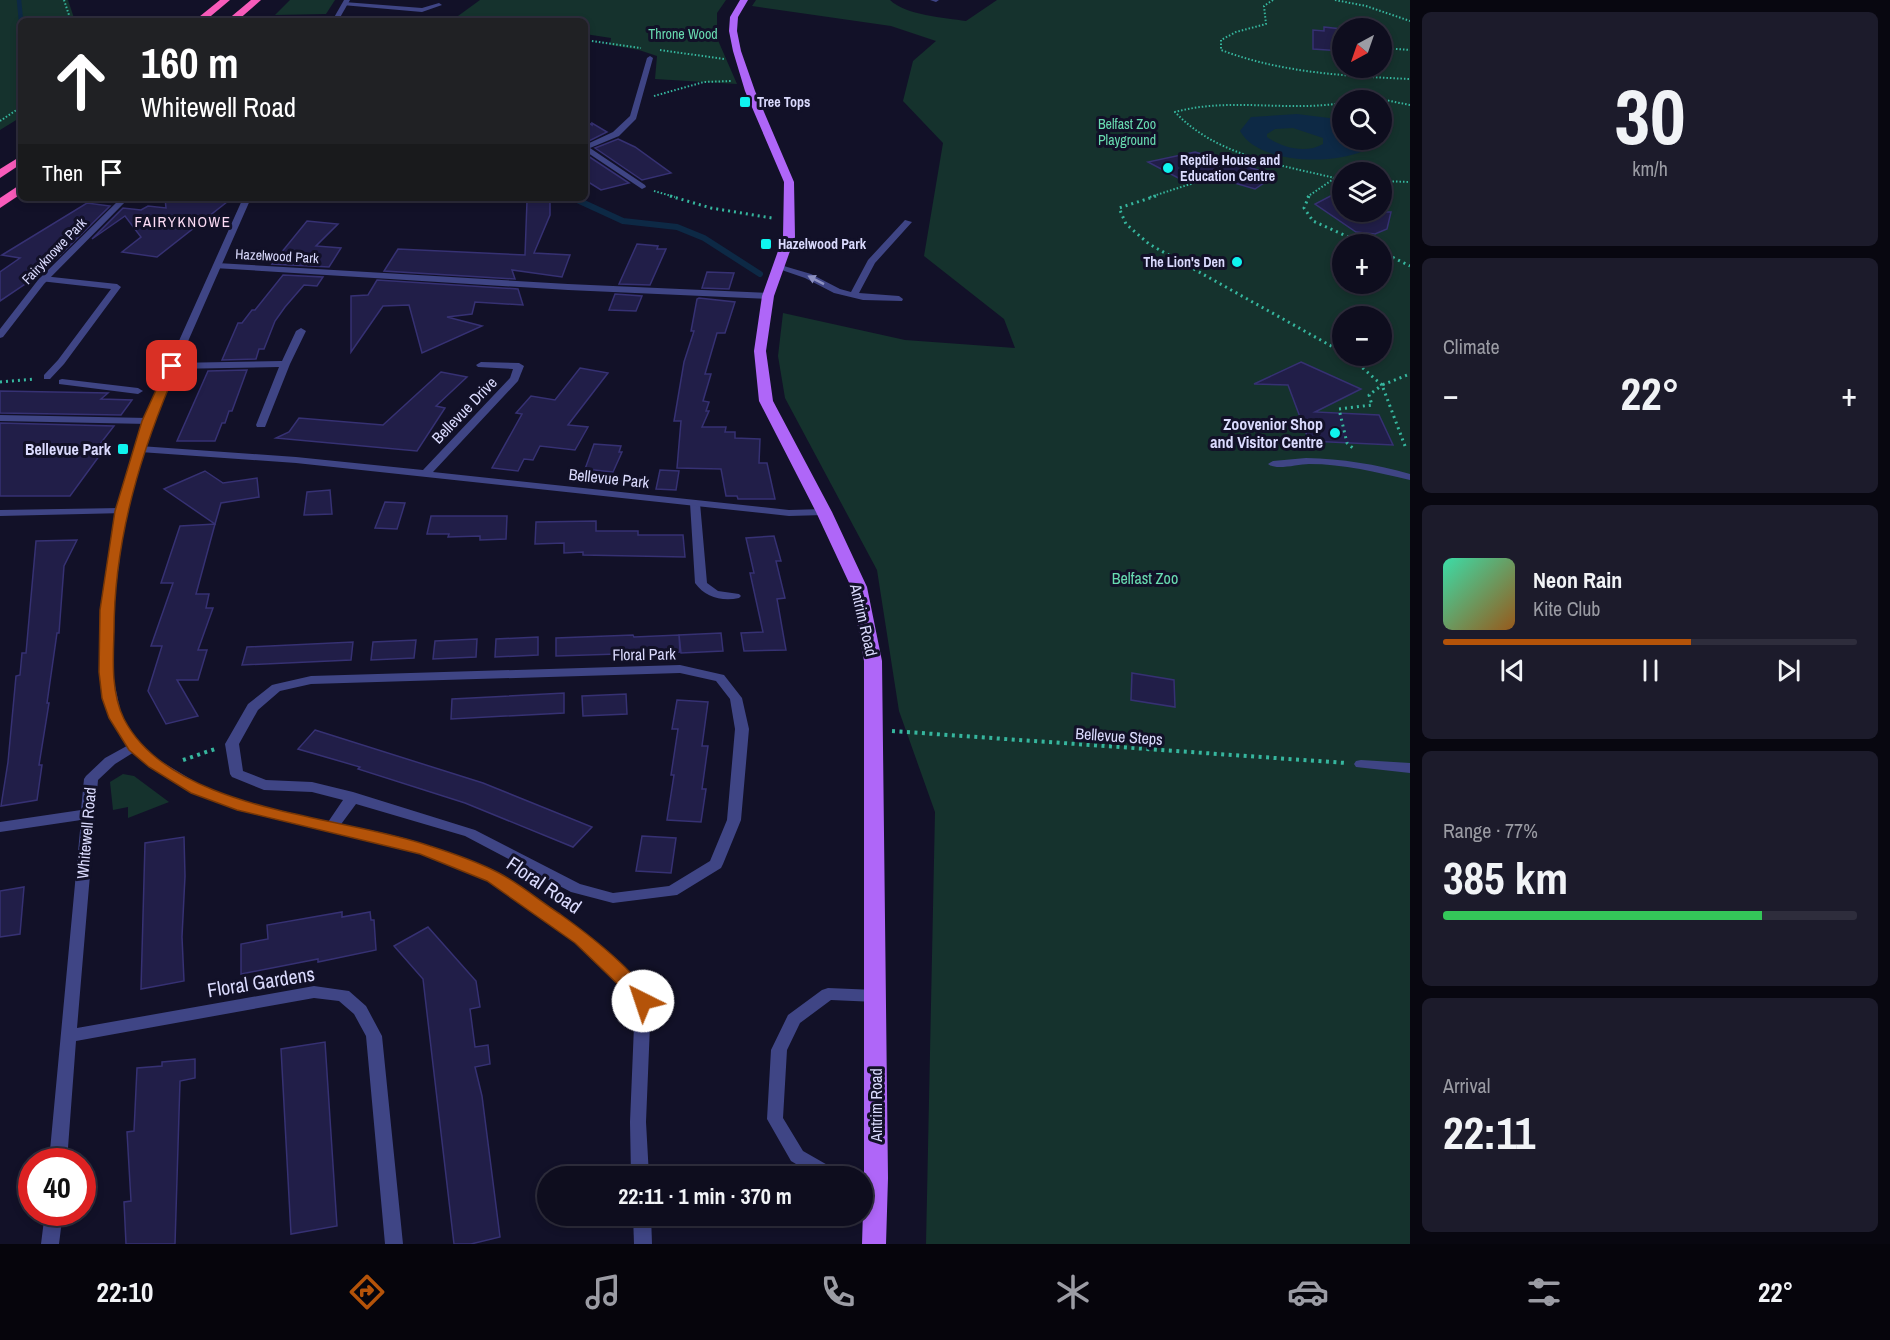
<!DOCTYPE html>
<meta charset="utf-8">
<style>
body{margin:0;font-family:"Archivo Narrow",sans-serif;background:#1c1b2b;color:#f1f3f6;height:100vh;display:flex;flex-direction:column;font-size:22px;white-space:nowrap}
*{box-sizing:border-box;margin:0}
p{font-size:20px;color:#9b9ca4}
.icon{flex:none;width:33px;height:33px;fill:none;stroke:currentColor;stroke-width:2;stroke-linecap:round;stroke-linejoin:round}
.map{position:relative;flex:1;overflow:hidden}
.panel{display:flex;flex-direction:column;gap:12px;padding:12px;background:#080710;width:480px}
.panel>*{flex:none}
.guide{position:absolute;left:18px;top:18px;width:570px;height:183px;border-radius:9px;box-shadow:0 3px 9px #0003,0 0 0 2px #2e2d3c;background:#202124;color:#fff;overflow:hidden}
.needle{width:39px;rotate:220deg}
.fabs{position:absolute;left:1332px;top:18px;display:grid;gap:12px}
.fabs a{display:grid;place-items:center;width:60px;height:60px;border-radius:50%;background:#0e0d1e;box-shadow:0 3px 9px #0003,0 0 0 2px #2e2d3c;font-size:30px}
.speed{position:absolute;left:18px;top:1148px;display:flex;gap:12px;font-size:30px;font-weight:700;text-align:center}
.speed>*{display:grid;place-content:center;width:78px;height:78px;border-radius:50%;background:#0e0d1e;box-shadow:0 3px 9px #0003,0 0 0 2px #2e2d3c;line-height:1}
.speed .limit{border:9px solid #d22;background:#fff;color:#111}
.pin{position:absolute;display:grid;place-items:center;width:51px;height:51px;color:#fff;margin:-26px;border-radius:12px;box-shadow:0 3px 9px #0006}
.me{position:absolute;width:66px;margin:-33px;rotate:319deg;stroke-linejoin:round;filter:drop-shadow(0 0 4px #0008)}
.turn{display:flex;align-items:center;gap:21px;height:126px;padding:0 24px;font-size:27px}
.turn .icon{width:78px;height:78px;stroke-width:2.5}
.turn b{display:block;font-size:42px;line-height:51px}
.then{display:flex;align-items:center;height:57px;padding:0 24px;background:#0003;gap:12px;font-size:22px}
.big{font-size:45px;font-weight:800;line-height:1.1}
.panel .widget{flex:1;display:flex;flex-direction:column;justify-content:center;gap:9px;min-width:0;padding:0 21px;border-radius:9px;background:#1c1b2b}
.panel .dial{align-items:center;gap:0}
.dial b{font-size:78px;line-height:1}
.song{display:flex;align-items:center;gap:18px}
.cover{width:72px;height:72px;border-radius:9px;background:linear-gradient(135deg,hsl(160 70% 55%),hsl(30 70% 35%))}
.played{height:6px;border-radius:3px;background:linear-gradient(90deg,#b45309 60%,#2e2d3c 60%)}
.keys{display:flex;justify-content:space-around;direction:ltr}
.heat{display:flex;justify-content:space-between;align-items:center;font-size:33px;direction:ltr}
.charge{height:9px;border-radius:4px;background:linear-gradient(90deg,#34c759 77%,#2e2d3c 0)}
.trip{position:absolute;left:537px;top:1166px;width:336px;height:60px;border-radius:30px;background:#0e0d1e;box-shadow:0 3px 9px #0003,0 0 0 2px #2e2d3c;font-weight:800;line-height:60px;text-align:center}
.menu{display:flex;height:96px;justify-content:space-around;align-items:center;background:#06050c;color:#9b9ca4}
.menu .icon{width:42px;height:42px}
.menu .current{color:#b45309}
.menu b{font-size:27px;color:#f1f3f6}
main{display:flex;flex:1;min-height:0}
.map>svg:first-child{display:block}
</style>
<main>
<div class="map">
<svg width="1410" height="1244" viewBox="0 0 1410 1244">
<rect width="100%" height="100%" fill="#121128"/>
<g fill="#15322d" fill-rule="evenodd">
<polygon points="0,0 68,0 75,21 21,21 21,117 0,130"/>
<polygon points="290,0 335,0 326,14 275,15"/>
<polygon points="480,0 726,0 717,13 717,38 737,84 655,79 657,56 639,50 610,45 611,38 585,34 585,21 495,21 458,16"/>
<path d="M756,0H890C905,15 945,18 966,21L997,0H1410V1244H926L935,812L899,711L877,570L785,398L778,356L783,313L905,340L1015,348L1004,319L924,256L943,143L903,101L913,61L936,41L891,26L752,6ZM1342,28H1382V68H1342ZM1342,100H1382V140H1342ZM1342,172H1382V212H1342ZM1342,244H1382V284H1342ZM1342,316H1382V356H1342Z"/>
<polygon points="123,774 134,776 169,802 128,818 128,807 113,810 110,782"/>
</g>
<path fill="#0d2945" fill-rule="evenodd" d="M1342,113V140H1364L1363,151C1332,165 1258,164 1240,131L1251,117L1297,114L1337,119L1339,114ZM1293,128L1323,138V144C1306,154 1282,148 1267,137V134L1275,129Z"/>
<g fill="none" stroke-linecap="round" stroke-linejoin="round">
<polyline stroke="#0d2945" stroke-width="4.5" points="19,0 21,21"/>
<polyline stroke="#0d2945" stroke-width="6" points="573,198 623,221 677,227 704,238 760,274"/>
</g>
<g fill="#211e48" stroke="#363173" stroke-width="1.5">
<polygon points="1324,27 1342,29 1342,51 1313,49 1313,30 1324,31"/>
<polygon points="585,120 592,125 592,123 607,132 585,143"/>
<polygon points="618,139 635,147 671,173 642,180 595,148"/>
<polygon points="1195,152 1276,175 1255,189 1207,175 1182,180 1148,162"/>
<polygon points="585,154 629,183 601,190 585,180"/>
<polygon points="1342,190 1342,212 1391,212 1387,229 1375,234 1356,232 1315,204"/>
<polygon points="165,198 232,198 157,257 122,252 141,237 125,216 92,239 123,208 141,210 148,206 166,208"/>
<polygon points="527,201 550,201 550,215 534,253 570,255 562,277 512,270 515,279 384,271 398,249 525,255"/>
<polygon points="87,203 110,206 43,272 0,301 0,272 20,258 2,255"/>
<polygon points="307,221 338,224 316,246 341,248 329,267 272,264"/>
<polygon points="637,244 658,246 657,249 666,249 650,285 619,284"/>
<polygon points="707,272 734,273 729,289 702,288"/>
<polygon points="283,275 323,277 317,286 304,285 285,307 275,321 264,349 259,349 256,359 222,360 238,323 242,323 252,310 255,310"/>
<polygon points="377,280 518,289 523,305 475,302 472,314 447,317 482,326 422,353 409,305 383,306 351,352 351,296 368,295"/>
<polygon points="615,294 642,296 636,311 609,310"/>
<polygon points="699,298 735,302 725,333 717,333 705,374 711,374 703,401 709,402 706,411 709,411 702,427 726,427 725,432 735,432 735,438 760,439 759,463 767,463 775,499 738,499 737,496 726,496 721,469 677,468 681,421 674,421 684,362 694,331 691,331 697,299"/>
<polygon points="1301,362 1361,389 1315,412 1379,415 1393,445 1309,441 1288,385 1254,384"/>
<polygon points="580,368 608,373 568,425 588,427 575,450 540,446 533,460 524,459 518,471 492,468 522,414 516,413 531,396 555,400"/>
<polygon points="247,370 232,411 229,411 225,423 222,423 215,441 177,441 208,371"/>
<polygon points="441,372 467,377 436,406 445,408 417,451 276,438 289,432 299,418 383,425"/>
<polygon points="0,391 108,393 101,399 132,400 121,415 0,413"/>
<polygon points="0,423 114,426 100,444 108,444 70,496 0,496"/>
<polygon points="594,444 621,446 619,452 622,452 613,472 585,469"/>
<polygon points="660,470 679,471 676,490 656,489"/>
<polygon points="205,471 223,483 257,478 259,497 221,503 215,524 164,489"/>
<polygon points="330,490 332,514 304,515 307,492"/>
<polygon points="385,502 405,503 397,529 375,528"/>
<polygon points="431,516 507,516 506,539 480,540 480,536 448,537 449,534 427,534"/>
<polygon points="596,521 596,531 638,531 638,535 683,535 685,557 583,555 583,552 564,553 564,543 535,544 536,522"/>
<polygon points="215,524 196,594 209,594 206,608 213,608 198,650 207,650 198,680 177,680 198,716 166,724 148,691 162,646 151,646 173,583 161,583 180,526"/>
<polygon points="774,536 781,561 776,561 785,598 777,599 786,650 744,651 741,633 763,632 750,573 754,573 746,538"/>
<polygon points="77,540 64,566 59,633 57,633 47,703 49,703 39,765 42,765 37,800 1,806 8,762 16,676 20,675 22,653 26,653 36,541"/>
<polygon points="721,633 723,651 681,653 679,635"/>
<polygon points="633,635 634,637 679,635 680,652 556,656 556,638"/>
<polygon points="538,637 538,655 495,657 496,639"/>
<polygon points="477,639 476,657 433,659 435,641"/>
<polygon points="416,640 414,658 371,660 373,642"/>
<polygon points="353,642 351,660 242,665 247,647"/>
<polygon points="1132,673 1174,680 1175,707 1131,700"/>
<polygon points="564,693 564,713 451,719 452,699"/>
<polygon points="626,694 627,714 583,716 582,696"/>
<polygon points="677,700 708,702 702,746 708,746 702,789 706,789 701,822 667,820 674,775 671,775 678,729 672,729"/>
<polygon points="315,730 483,783 592,827 573,847 465,803 358,769 360,767 298,749"/>
<polygon points="642,836 676,838 671,873 636,871"/>
<polygon points="184,837 185,876 182,937 184,981 141,989 145,843"/>
<polygon points="24,887 20,934 0,937 0,891"/>
<polygon points="342,912 342,917 370,912 371,920 374,920 376,950 318,962 318,959 241,974 241,944 268,939 267,925"/>
<polygon points="428,927 476,981 480,1007 470,1009 475,1047 488,1045 490,1064 475,1067 482,1096 500,1237 471,1244 454,1244 423,979 394,946"/>
<polygon points="325,1042 337,1226 291,1234 281,1049"/>
<polygon points="195,1059 195,1078 180,1081 175,1244 126,1244 124,1202 131,1201 127,1132 134,1131 137,1068 162,1066 162,1062"/>
</g>
<g fill="none" stroke-linecap="round" stroke-linejoin="round">
<g stroke="#36b69e" stroke-width="2" stroke-dasharray="1.5 2" stroke-linecap="butt">
<polyline points="64,0 71,21"/>
<path d="M1273,0L1264,6L1266,24L1236,32L1221,40V50C1282,73 1345,76 1410,79"/>
<polyline points="1335,0 1366,6 1410,21"/>
<polyline points="585,40 641,48"/>
<polyline points="1382,48 1410,50"/>
<polyline points="660,50 724,59"/>
<polyline points="654,96 704,82 732,81"/>
<polyline points="1353,100 1385,100 1410,105"/>
<polyline points="0,121 21,107"/>
<path d="M1335,178C1280,165 1215,155 1175,112C1230,97 1286,112 1342,103"/>
<polyline points="1382,181 1410,182"/>
<polyline points="654,191 675,197"/>
<polyline points="1150,197 1200,181 1226,163 1224,159 1248,156"/>
<polyline points="1307,197 1335,178 1342,179"/>
</g>
<g stroke="#36b69e" stroke-width="3" stroke-dasharray="2 4" stroke-linecap="butt">
<polyline points="670,196 711,208 772,218"/>
<polyline points="1156,196 1119,208 1126,224 1149,244 1342,352"/>
<polyline points="1309,196 1304,208 1313,221 1364,244"/>
<polyline points="1382,252 1410,266"/>
<polyline points="1349,356 1382,385 1369,395 1372,405 1339,409 1347,443 1354,449"/>
<polyline points="0,382 35,379"/>
<polyline points="1405,446 1382,385 1410,374"/>
</g>
<g stroke="#36b69e" stroke-width="4" stroke-dasharray="3 4.5" stroke-linecap="butt">
<polyline points="892,731 1346,763"/>
<polyline points="183,760 215,749"/>
</g>
<g fill="#3f4585" fill-rule="evenodd">
<polygon points="930,0 939,0 936,2"/>
<polygon points="905,220 912,222 875,263 859,293 899,296 903,299 902,301 863,300 834,293 805,278 773,267 777,264 811,274 840,289 851,292 868,260"/>
<polygon points="43,276 117,284 121,287 64,364 50,379 44,379 44,375 58,360 111,289 40,281 39,279"/>
<polygon points="301,328 306,331 290,364 265,427 257,427 256,425 279,367 172,369 167,366 172,363 282,361 296,331"/>
<polygon points="62,379 138,388 143,391 138,394 59,384 59,380"/>
<path d="M1306,458C1342,459 1376,464 1410,474V480C1376,472 1344,464 1309,464C1297,464 1276,471 1268,464L1273,461Z"/>
<path d="M695,500L700,503L707,583L718,591L739,594L741,596L739,598C722,602 705,597 695,583L690,503Z"/>
<polygon points="1361,760 1410,763 1410,773 1356,767 1354,764 1356,761"/>
<polygon points="828,988 876,990 882,992 884,996 882,1000 876,1002 831,1000 800,1023 787,1050 783,1118 803,1151 831,1167 862,1171 865,1176 862,1181 862,1176 816,1176 791,1161 767,1119 771,1050 788,1015 822,990"/>
</g>
<g fill="#3f4585" fill-rule="evenodd">
<polygon points="344,2 422,8 439,3 442,5 422,12 342,5"/>
<polygon points="650,56 653,58 636,119 619,136 590,148 645,185 646,187 642,189 585,151 585,145 613,132 630,116 647,58"/>
<polygon points="121,198 129,198 44,284 3,337 0,338 0,329 38,280"/>
<polygon points="217,263 568,284 768,293 772,296 768,299 568,290 214,268 214,264"/>
<polygon points="481,362 519,363 524,366 518,381 433,472 789,510 824,509 829,512 824,515 789,516 296,463 140,452 135,449 140,446 296,457 423,470 510,378 513,369 478,367 476,365"/>
<polygon points="0,415 148,418 153,421 148,424 0,421"/>
<polygon points="121,508 126,511 125,513 0,516 0,510"/>
<path d="M680,665L724,675L742,698L749,729L741,820L723,864L721,868L677,895L613,903L571,892L465,836L356,804L336,831H326L324,828L343,800L312,792L264,790L232,777L230,774L225,744L248,704L272,685L276,684L311,676ZM680,673L716,681L730,699L735,729L727,820L710,861L669,886L613,893L580,884L475,830L353,792L312,782L266,780L243,771L239,744L258,710L280,691L311,684Z"/>
<polygon points="134,742 139,743 141,746 139,749 115,764 98,780 77,1028 314,986 349,991 366,1006 382,1036 403,1244 385,1244 366,1036 354,1014 339,1001 314,998 76,1041 67,1161 49,1161 81,820 0,832 0,822 81,810 84,779 86,776 105,758"/>
<polygon points="45,1212 63,1212 59,1244 41,1244"/>
</g>
<g fill="#3f4585" fill-rule="evenodd">
<polygon points="344,0 350,0 338,21 332,21"/>
<polygon points="243,198 251,198 153,421 126,511 113,610 112,672 122,718 139,743 159,760 202,786 245,802 429,846 498,873 587,934 644,989 651,1001 646,1122 649,1176 631,1176 630,1122 635,1002 577,942 488,881 421,854 242,811 192,792 149,766 129,749 110,718 100,672 101,610 116,511 143,421"/>
<polygon points="633,1215 651,1215 652,1244 634,1244"/>
</g>
<polygon fill="#af66f8" fill-rule="evenodd" points="740,0 748,0 738,17 737,31 741,51 755,91 794,182 795,237 774,296 766,351 773,401 832,512 867,587 882,661 888,1178 886,1244 862,1244 864,1178 864,661 851,587 816,512 759,401 754,351 762,296 783,237 784,182 745,91 733,51 729,31 730,17"/>
<g fill="#f85bba" fill-rule="evenodd">
<polygon points="220,0 230,0 205,21 194,21"/>
<polygon points="251,0 261,0 237,21 226,21"/>
<polygon points="21,156 21,164 0,178 0,169"/>
<polygon points="21,184 21,194 0,208 0,198"/>
</g>
</g>
<defs><path id="oneway-solid" d="M-6-.8H1V-3.2L6.5 0L1 3.2V.8H-6Z" transform="scale(1.5)"/></defs>
<use fill="#8c90c1" href="#oneway-solid" transform="translate(816 280) rotate(-153)"/>
<path fill="#b45309" stroke="#753606" stroke-width="1.5" d="M172,362L178,366C141,450 114,539 114,632C113,660 111,693 124,719C172,812 341,815 430,846C452,853 478,862 499,873C520,884 540,901 560,914C588,934 636,971 652,1001L650,1006C639,1010 637,1006 631,997L575,943L487,881L420,854L237,810L191,793L149,767L129,750L109,718L102,698L99,672L100,610L115,511L142,421L167,366Z"/>
<g fill="#0ff4ef" stroke="#121128" stroke-width="2">
<rect x="739" y="96" width="12" height="12" rx="3"/>
<circle cx="1168" cy="168" r="6"/>
<rect x="760" y="238" width="12" height="12" rx="3"/>
<circle cx="1237" cy="262" r="6"/>
<circle cx="1335" cy="433" r="6"/>
<rect x="117" y="443" width="12" height="12" rx="3"/>
</g>
<g text-anchor="middle" stroke-width="6" stroke-linejoin="round" paint-order="stroke">
<g font-size="14" fill="#68dbb0" stroke="#121128">
<text x="683" y="39">Throne Wood</text>
<text x="1127" y="129">Belfast Zoo<tspan x="1127" dy="16">Playground</tspan></text>
</g>
<g font-size="14" font-weight="bold" fill="#dadafd" stroke="#121128" text-anchor="start">
<text x="757" y="107">Tree Tops</text>
<text x="1180" y="165">Reptile House and<tspan x="1180" dy="16">Education Centre</tspan></text>
<text x="778" y="249">Hazelwood Park</text>
<text x="1225" y="267" text-anchor="end">The Lion's Den</text>
</g>
<g font-size="14" fill="#dadafd" stroke="#121128">
<text transform="translate(54 251) rotate(-46)" y="5">Fairyknowe Park</text>
<text transform="translate(277 256) rotate(3)" y="5">Hazelwood Park</text>
</g>
<g font-size="15" letter-spacing="1.5" fill="#fddcf5" stroke="#121128">
<text x="183" y="227">FAIRYKNOWE</text>
</g>
<g font-size="16" fill="#dadafd" stroke="#121128">
<text transform="translate(464 410) rotate(-46)" y="6">Bellevue Drive</text>
<text transform="translate(609 478) rotate(6)" y="6">Bellevue Park</text>
<text transform="translate(864 620) rotate(77)" y="6">Antrim Road</text>
<text transform="translate(644 654) rotate(-1)" y="6">Floral Park</text>
<text transform="translate(1119 736) rotate(4)" y="6">Bellevue Steps</text>
<text transform="translate(86 833) rotate(-85)" y="6">Whitewell Road</text>
<text transform="translate(876 1105) rotate(-90)" y="6">Antrim Road</text>
</g>
<g font-size="16" font-weight="bold" fill="#dadafd" stroke="#121128" text-anchor="end">
<text x="1323" y="430">Zoovenior Shop<tspan x="1323" dy="18">and Visitor Centre</tspan></text>
<text x="111" y="455">Bellevue Park</text>
</g>
<g font-size="16" fill="#68dbb0" stroke="#121128">
<text x="1145" y="584">Belfast Zoo</text>
</g>
<g font-size="20" fill="#dadafd" stroke="#121128">
<text transform="translate(544 885) rotate(34)" y="7">Floral Road</text>
<text transform="translate(261 982) rotate(-9)" y="7">Floral Gardens</text>
</g>
</g>
</svg>
<div class="fabs">
<a><svg class="needle" viewBox="-14 -14 28 28"><path d="M0-13l5 13h-10z" fill="#e53935"/><path d="M0 13l5-13h-10z" fill="#9b9ca4"/></svg></a>
<a><svg class="icon" aria-label="search" viewBox="0 0 24 24"><circle cx="10" cy="10" r="6"/><path d="M15 15l6 6"/></svg></a>
<a><svg class="icon" aria-label="layers" viewBox="0 0 24 24"><path d="M12 4l9 5-9 5-9-5zM3 14l9 5 9-5"/></svg></a>
<a>+</a>
<a>−</a>
</div>
<div class="speed"><div class="limit">40</div></div>
<div class="pin" style="left:172px;top:366px;background:#d93025"><svg class="icon" aria-label="arrive" viewBox="0 0 24 24"><path d="M6 21V4h12l-3 4 3 4H6"/></svg></div>
<svg class="me" style="left:643px;top:1001px" viewBox="-20 -20 40 40"><circle r="19" fill="#fff"/><path d="M0-13L10 11 0 6-10 11z" fill="#b45309"/></svg>
<div class="trip">22:11 · 1 min · 370 m</div>
<div class="guide">
<div class="turn"><svg class="icon" aria-label="ahead" viewBox="0 0 24 24"><path d="M12 20V5M6 11l6-6 6 6"/></svg><div><b>160 m</b>Whitewell Road</div></div>
<div class="then">Then<svg class="icon" aria-label="arrive" viewBox="0 0 24 24"><path d="M6 21V4h12l-3 4 3 4H6"/></svg></div>
</div>
</div>
<section class="panel">
<div class="widget dial"><b>30</b><p>km/h</p></div>
<div class="widget"><p>Climate</p>
<div class="heat"><a>−</a><b class="big">22°</b><a>+</a></div>
</div>
<div class="widget">
<div class="song"><i class="cover"></i><div><b>Neon Rain</b><p>Kite Club</p></div></div>
<div class="played"></div>
<div class="keys"><svg class="icon" aria-label="previous" viewBox="0 0 24 24"><path d="M18 5L8 12l10 7zM5 5v14"/></svg><svg class="icon" aria-label="pause" viewBox="0 0 24 24"><path d="M8 5v14M16 5v14"/></svg><svg class="icon" aria-label="next" viewBox="0 0 24 24"><path d="M6 5l10 7-10 7zM19 5v14"/></svg></div>
</div>
<div class="widget"><p>Range · 77%</p><b class="big">385 km</b><div class="charge"></div></div>
<div class="widget"><p>Arrival</p><b class="big">22:11</b></div>
</section>
</main>
<nav class="menu">
<b>22:10</b>
<svg class="icon current" aria-label="directions" viewBox="0 0 24 24"><path d="M12 3l9 9-9 9-9-9zM9 14v-3h6M13 9l2 2-2 2"/></svg>
<svg class="icon" aria-label="music" viewBox="0 0 24 24"><path d="M9 18V5l10-2v13"/><circle cx="6" cy="18" r="3"/><circle cx="16" cy="16" r="3"/></svg>
<svg class="icon" aria-label="phone" viewBox="0 0 24 24"><path d="M5 4h4l2 5-3 2q2 4 5 5l2-3 5 2v4C11 20 4 13 5 4z"/></svg>
<svg class="icon" aria-label="climate" viewBox="0 0 24 24"><path d="M12 3v18M4 7l16 10M4 17L20 7"/></svg>
<svg class="icon" aria-label="car" viewBox="0 0 24 24"><path d="M5 17H2v-5l4-1 3-4h7l3 4 3 1v5h-3M9 17h6M6 11h13"/><circle cx="7" cy="17" r="2"/><circle cx="17" cy="17" r="2"/></svg>
<svg class="icon" aria-label="filters" viewBox="0 0 24 24"><path d="M4 7h16M4 17h16"/><circle cx="9" cy="7" r="2"/><circle cx="15" cy="17" r="2"/></svg>
<b>22°</b>
</nav>
